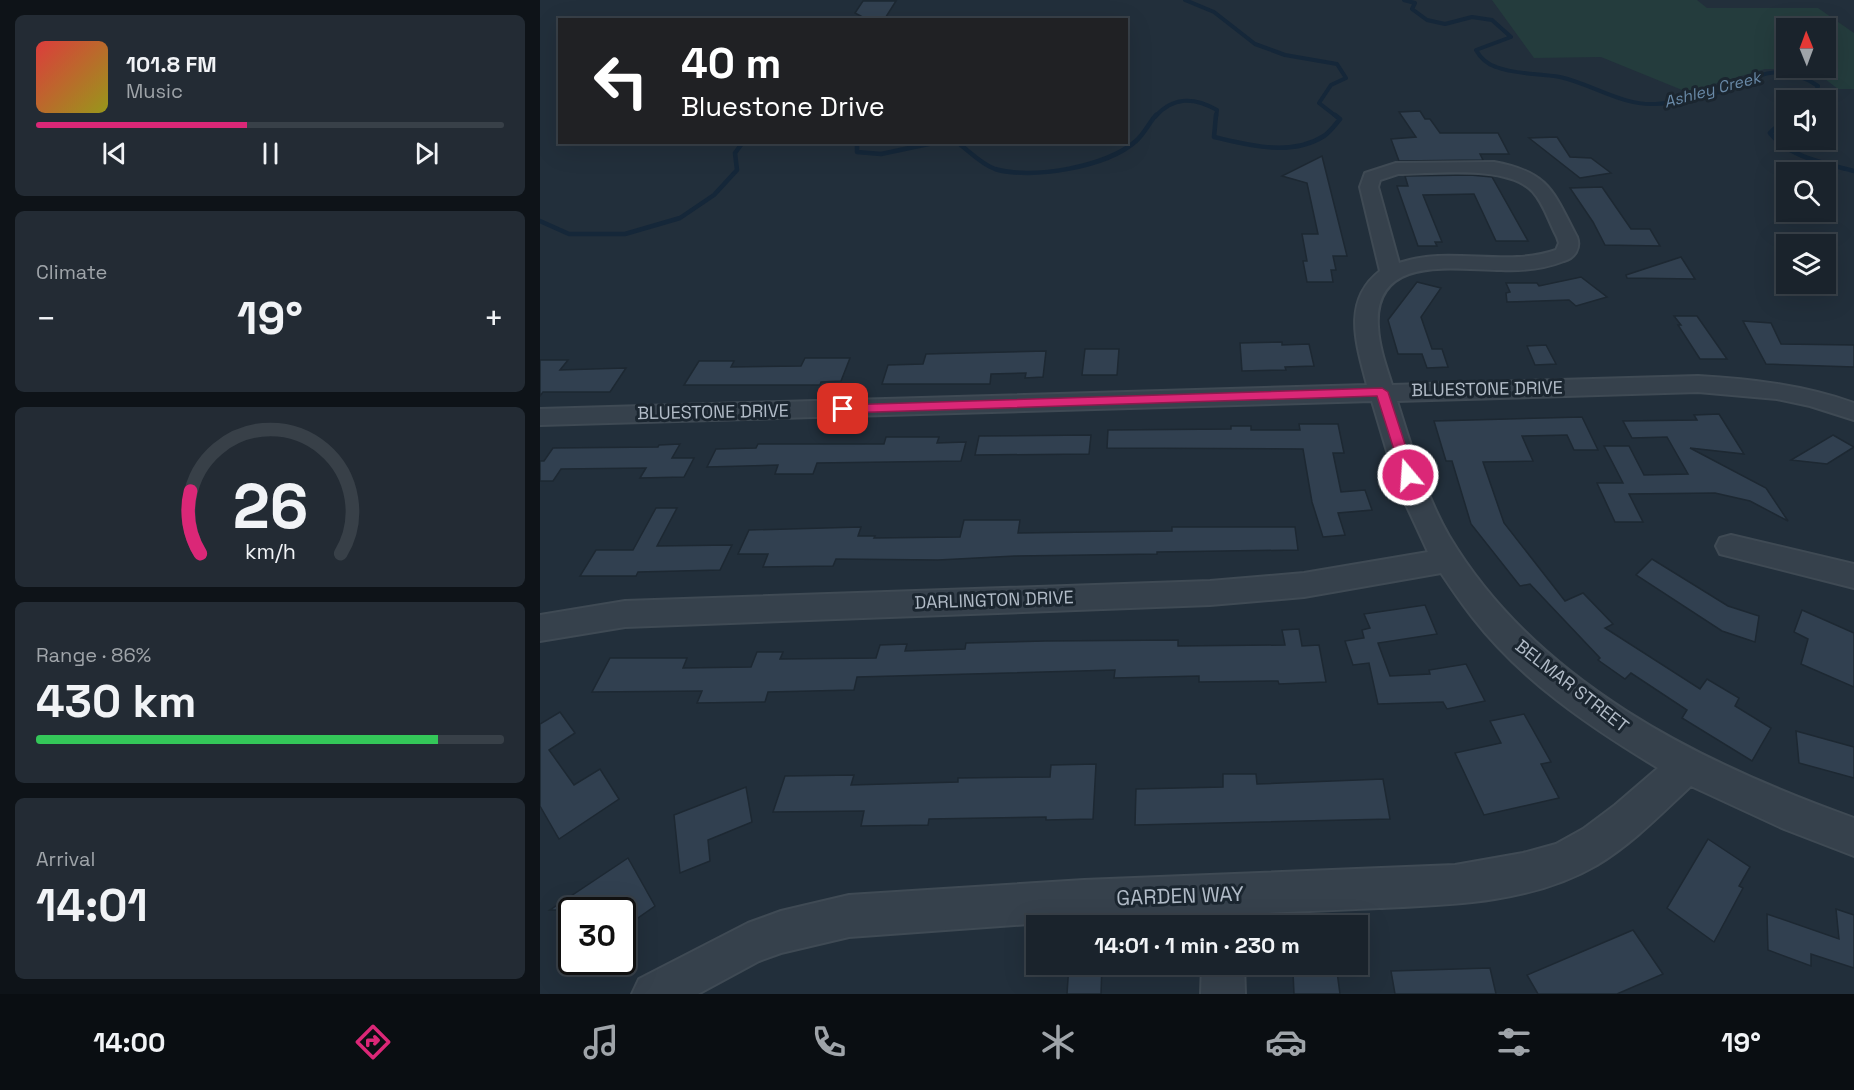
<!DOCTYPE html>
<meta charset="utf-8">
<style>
body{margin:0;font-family:"Space Grotesk",sans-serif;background:#232b34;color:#f1f3f6;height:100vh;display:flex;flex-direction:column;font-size:22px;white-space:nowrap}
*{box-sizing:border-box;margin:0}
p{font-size:20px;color:#9fa4a9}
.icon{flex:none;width:33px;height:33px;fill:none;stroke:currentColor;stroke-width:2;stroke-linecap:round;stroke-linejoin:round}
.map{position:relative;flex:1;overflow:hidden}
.side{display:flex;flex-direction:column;gap:15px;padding:15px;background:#0e1318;width:540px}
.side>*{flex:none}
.banner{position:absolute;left:18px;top:18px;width:570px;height:126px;border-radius:0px;box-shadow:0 6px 24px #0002,0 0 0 2px #384048;background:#202124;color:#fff;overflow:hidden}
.needle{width:39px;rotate:359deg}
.buttons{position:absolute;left:1236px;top:18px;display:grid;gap:12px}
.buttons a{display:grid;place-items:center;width:60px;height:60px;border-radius:0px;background:#1a232c;box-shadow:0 6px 24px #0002,0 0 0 2px #384048;font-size:30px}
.speed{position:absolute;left:18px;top:897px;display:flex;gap:12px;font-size:30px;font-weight:700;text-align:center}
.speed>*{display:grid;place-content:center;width:78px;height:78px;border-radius:50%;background:#1a232c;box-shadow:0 6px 24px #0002,0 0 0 2px #384048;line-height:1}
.speed .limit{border:3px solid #111;border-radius:9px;background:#fff;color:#111}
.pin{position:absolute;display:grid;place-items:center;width:51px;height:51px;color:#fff;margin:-26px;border-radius:12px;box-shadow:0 3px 9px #0006}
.me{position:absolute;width:66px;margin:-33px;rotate:342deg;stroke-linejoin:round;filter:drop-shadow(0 0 4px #0008)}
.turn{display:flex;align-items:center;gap:21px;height:126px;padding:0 24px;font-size:27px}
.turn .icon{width:78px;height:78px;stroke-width:2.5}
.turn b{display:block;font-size:42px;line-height:51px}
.big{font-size:45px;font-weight:600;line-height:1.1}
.side .card{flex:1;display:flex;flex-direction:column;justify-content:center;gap:9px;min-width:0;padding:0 21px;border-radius:9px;background:#232b34}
.side .dial{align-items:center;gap:0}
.dial svg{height:156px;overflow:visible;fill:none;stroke:#384048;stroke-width:7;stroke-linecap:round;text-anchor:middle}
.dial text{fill:#f1f3f6;stroke:none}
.song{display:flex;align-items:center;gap:18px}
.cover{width:72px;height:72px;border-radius:9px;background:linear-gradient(135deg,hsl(0 70% 55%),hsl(60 70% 35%))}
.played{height:6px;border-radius:3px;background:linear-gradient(90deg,#db2777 45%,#384048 45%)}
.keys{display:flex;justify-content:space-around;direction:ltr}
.heat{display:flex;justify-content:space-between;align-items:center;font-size:33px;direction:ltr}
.charge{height:9px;border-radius:4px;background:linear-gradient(90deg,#34c759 86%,#384048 0)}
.trip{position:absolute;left:486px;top:915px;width:342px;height:60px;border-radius:0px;background:#1a232c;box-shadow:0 6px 24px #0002,0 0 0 2px #384048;font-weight:600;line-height:60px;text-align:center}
.dock{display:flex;height:96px;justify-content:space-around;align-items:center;background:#0a0e12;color:#9fa4a9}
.dock .icon{width:42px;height:42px}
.dock .on{color:#db2777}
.dock b{font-size:27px;color:#f1f3f6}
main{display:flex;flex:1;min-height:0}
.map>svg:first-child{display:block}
</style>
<main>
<section class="side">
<div class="card">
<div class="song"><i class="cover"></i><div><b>101.8 FM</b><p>Music</p></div></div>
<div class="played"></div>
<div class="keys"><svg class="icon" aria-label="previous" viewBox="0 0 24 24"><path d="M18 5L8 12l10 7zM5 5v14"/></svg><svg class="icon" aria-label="pause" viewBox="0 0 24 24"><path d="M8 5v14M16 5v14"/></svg><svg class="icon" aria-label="next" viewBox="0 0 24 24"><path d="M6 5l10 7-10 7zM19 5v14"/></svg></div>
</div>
<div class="card"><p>Climate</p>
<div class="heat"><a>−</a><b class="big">19°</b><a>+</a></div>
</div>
<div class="card dial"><svg viewBox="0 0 100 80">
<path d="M14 69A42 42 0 1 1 86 69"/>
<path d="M14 69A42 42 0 0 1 9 37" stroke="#db2777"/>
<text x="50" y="56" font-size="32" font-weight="700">26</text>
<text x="50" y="72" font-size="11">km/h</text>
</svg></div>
<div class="card"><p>Range · 86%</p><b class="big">430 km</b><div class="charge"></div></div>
<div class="card"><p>Arrival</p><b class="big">14:01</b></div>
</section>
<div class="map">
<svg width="1314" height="994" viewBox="0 0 1314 994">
<rect width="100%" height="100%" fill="#222f3b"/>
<path fill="#243c3d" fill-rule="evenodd" d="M952,0H1157L1167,8H1278L1314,33V89H1298L1272,69H1225L1147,92L1061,57L994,58ZM1246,28H1286V68H1246Z"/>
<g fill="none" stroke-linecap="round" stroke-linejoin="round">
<g stroke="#152739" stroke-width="4">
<polyline points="645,0 674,12 715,44 745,55 797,64 806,78 791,85 779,103 797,117"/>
<path d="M864,0L875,3L872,9L887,20L905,24L932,17L952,20L971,37L936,50C941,59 947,64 956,67C977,75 999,73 1020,77C1052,84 1082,106 1116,104C1136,103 1160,99 1179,92C1219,77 1236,59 1278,86L1273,100"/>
<path d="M615,117C633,96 654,97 677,110L676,117"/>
</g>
<g stroke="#152739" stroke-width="4.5">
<path d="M676,115L674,137C708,145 751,157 784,136C790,132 795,125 800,119L795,115"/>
<path d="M1246,118L1230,133C1250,158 1285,163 1314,171"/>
<polyline points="317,142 317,152 341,154 398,142"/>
<path d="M417,142C429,151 441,164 455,169C491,180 567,167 596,141C604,134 609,123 616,115"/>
<polyline points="0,221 29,234 85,234 140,218 174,195 197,170 195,153 203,142"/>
</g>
</g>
<g fill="#314050" stroke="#1d2832" stroke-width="1.5">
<polygon points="323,1 356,1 344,20 328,20 315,13"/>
<polygon points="880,111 885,119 890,119 900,133 958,133 969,154 940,154 943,160 859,161 851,139 876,137 859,112"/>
<polygon points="1017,137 1030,157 1051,158 1071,173 1040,178 989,138"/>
<polygon points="782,156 807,256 793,256 796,270 791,270 793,282 767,282 763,261 767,261 762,234 778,234 767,183 742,176"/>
<polygon points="930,175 952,177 988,241 956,241 934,194 883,195 902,242 895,242 897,246 878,246 857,186 868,186 865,176"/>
<polygon points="1062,187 1091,229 1110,229 1120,246 1065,245 1053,222 1030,188"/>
<polygon points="1141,257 1155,279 1087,278 1086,275"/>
<polygon points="1041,277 1067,297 1036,306 1029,300 967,302 966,293 970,292 966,283 997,283 999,286"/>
<polygon points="877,282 901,288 881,317 892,349 902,349 908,367 887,368 882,354 858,354 848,320"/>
<polygon points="1134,316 1157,316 1187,359 1160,359 1138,325 1141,325"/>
<polygon points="1203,321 1231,323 1241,344 1314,345 1314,367 1226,364"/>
<polygon points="742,342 742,345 769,344 774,366 745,367 746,370 702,371 700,343"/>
<polygon points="1006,345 1016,364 995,365 987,346"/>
<polygon points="545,349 579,349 577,375 542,375"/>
<polygon points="506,351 503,377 485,378 486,373 451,374 450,384 342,384 348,365 383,364 386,354"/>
<polygon points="265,358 310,358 301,381 281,382 280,385 144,385 159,361 194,361 191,367 261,366"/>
<polygon points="0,360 28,360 20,370 86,368 70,392 3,392 0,396"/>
<polygon points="1179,414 1204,454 1150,448 1226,488 1248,521 1210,501 1175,493 1089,494 1103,522 1075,522 1057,483 1083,483 1064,446 1089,446 1104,475 1148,474 1127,437 1092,438 1083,421 1157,420 1154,415"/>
<polygon points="1042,417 1058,450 1034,450 1027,435 982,436 993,461 943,462 964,523 1025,601 1043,593 1073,624 1065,628 1160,689 1167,679 1199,698 1195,706 1231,728 1212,761 1142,718 1147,710 1091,673 1085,679 1058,660 1060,658 990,584 980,586 931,524 912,461 906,461 894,421"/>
<polygon points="759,424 798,424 804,453 793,453 801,492 825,490 832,510 798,513 805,535 783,537 772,502 763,449 567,448 568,430 691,429 691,426 711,426 711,430 760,430"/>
<polygon points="551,435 549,454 435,455 439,436"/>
<polygon points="1293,435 1314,447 1287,464 1251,460"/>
<polygon points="346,437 399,437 397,443 426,442 421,461 277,463 273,474 235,474 238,465 167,467 176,449 216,448 218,444 344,444"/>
<polygon points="140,444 132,458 154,458 144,477 100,478 106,468 21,469 13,481 0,481 0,461 4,461 13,448 118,447 119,445"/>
<polygon points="116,508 137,508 117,546 192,545 180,570 98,572 96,576 40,576 56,550 93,550"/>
<polygon points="424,520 480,520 478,533 632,531 632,527 755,527 758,550 617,552 617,554 475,556 398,560 296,559 293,566 223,567 228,554 198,554 209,530 321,527 318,536 335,536 334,538 420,537"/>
<polygon points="1112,559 1188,606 1219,616 1215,642 1182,631 1096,575"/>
<polygon points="885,605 897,634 838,643 850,676 890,674 889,670 926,664 945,701 907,709 903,702 838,704 829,663 813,665 805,641 824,638 822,630 830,628 824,614"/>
<polygon points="1262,610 1314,633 1314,687 1261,664 1268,639 1254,632"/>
<polygon points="759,629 762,646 779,645 786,682 739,684 738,681 659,682 659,676 574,678 575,670 317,677 314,690 228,692 225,702 157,703 162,691 52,692 70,658 147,658 143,668 211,667 217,652 243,652 240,659 336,658 340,645 367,644 365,651 425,649 426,643 505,641 638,640 638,646 745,645 742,630"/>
<polygon points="20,712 35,733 9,750 34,785 60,769 79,799 19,839 0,806 0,724"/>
<polygon points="984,714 1011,762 1001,764 1019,798 944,815 915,753 961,743 950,721"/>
<polygon points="1256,731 1314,747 1314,778 1259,763"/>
<polygon points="556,764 553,819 506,820 506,817 389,819 388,825 321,826 324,811 233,812 245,776 314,775 311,785 418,782 418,778 510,777 511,765"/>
<polygon points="683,774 716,774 717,784 843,779 850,819 595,825 596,789 683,787"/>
<polygon points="206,787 212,822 168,840 170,861 140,873 134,815"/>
<polygon points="1168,839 1210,867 1199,886 1203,888 1174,942 1127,908"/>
<polygon points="88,858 115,906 82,929 82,910 10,910"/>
<polygon points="1296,909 1314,915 1314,968 1271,954 1271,966 1228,950 1227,914 1299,939"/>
<polygon points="1093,930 1123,974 1077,994 998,994 987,975"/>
<polygon points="529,964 562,964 561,994 527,994"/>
<polygon points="950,968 956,994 855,994 851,971"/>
<polygon points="753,972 797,972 800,994 754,994"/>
</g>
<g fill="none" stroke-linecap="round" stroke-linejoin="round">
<g stroke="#3f4a54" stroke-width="4">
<g id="minor">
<path d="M954,162C1009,172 1013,191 1037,237C1041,248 1035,258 1024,261C1004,269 983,271 961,270C913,270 833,254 838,327C839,347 846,366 852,385L1158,376C1211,379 1264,385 1314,403V420L1270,406L1237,399L1158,392L857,401C871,446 885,494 909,536C996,682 1160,763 1314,818V856L1244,829L1151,786C1121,814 1092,844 1057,865C992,903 912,905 839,908C794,910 748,912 702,914L703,926H661V916L544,920L309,937L241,953L219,961L158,994H92L99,979L208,923L241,911L309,895L544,880L915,865L983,853L1016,844L1043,829L1075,805L1118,768C1050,727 982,681 933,618C921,603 911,588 901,573L764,597L670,605L85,627L0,641V615L85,601L670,581L764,573L888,552L857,485L832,401L0,425V409L827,385C817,346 801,301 840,271L820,187L825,173L856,163ZM858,174C894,174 968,164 993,192C1004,204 1009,222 1017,237L1019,243L1016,250C965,268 910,245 859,263L838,187L840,180Z"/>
<polygon points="1191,535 1314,564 1314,588 1180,554 1176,546 1180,538"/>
<polygon points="662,964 704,964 705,994 661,994"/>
</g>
</g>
<use href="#minor" fill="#36414c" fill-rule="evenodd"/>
</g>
<polygon fill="#db2777" stroke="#8e194d" stroke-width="1.5" points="842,388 848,392 875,475 873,478 868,479 862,475 837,396 303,413 296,409 303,405"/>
<g text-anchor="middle" stroke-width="6" stroke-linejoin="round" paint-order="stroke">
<g font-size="16" font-style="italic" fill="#6989a7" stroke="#1b2630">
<text transform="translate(1172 89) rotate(-15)" y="6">Ashley Creek</text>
</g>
<g font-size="18" fill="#b1bbc7" stroke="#1b2630">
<text transform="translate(947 389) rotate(-1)" y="6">BLUESTONE DRIVE</text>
<text transform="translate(173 412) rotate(-1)" y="6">BLUESTONE DRIVE</text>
<text transform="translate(454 600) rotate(-2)" y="6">DARLINGTON DRIVE</text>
<text transform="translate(1032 686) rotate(38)" y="6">BELMAR STREET</text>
</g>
<g font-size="21" fill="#b1bbc7" stroke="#1b2630">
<text transform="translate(640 896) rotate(-2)" y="7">GARDEN WAY</text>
</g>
</g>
</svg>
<div class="buttons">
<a><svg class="needle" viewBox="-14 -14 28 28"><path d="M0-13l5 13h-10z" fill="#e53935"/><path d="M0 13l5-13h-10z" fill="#9fa4a9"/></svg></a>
<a><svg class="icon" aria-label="sound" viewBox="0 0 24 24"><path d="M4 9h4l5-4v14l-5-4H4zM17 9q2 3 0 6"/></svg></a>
<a><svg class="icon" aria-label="search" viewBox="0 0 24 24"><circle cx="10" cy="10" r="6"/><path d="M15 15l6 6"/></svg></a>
<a><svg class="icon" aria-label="layers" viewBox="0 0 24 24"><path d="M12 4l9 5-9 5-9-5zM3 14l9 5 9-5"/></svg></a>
</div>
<div class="speed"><div class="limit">30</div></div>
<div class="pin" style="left:303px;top:409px;background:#d93025"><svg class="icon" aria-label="arrive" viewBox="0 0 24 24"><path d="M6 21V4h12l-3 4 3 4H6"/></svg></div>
<svg class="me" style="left:868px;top:475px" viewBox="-20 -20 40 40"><circle r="17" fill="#db2777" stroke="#fff" stroke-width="3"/><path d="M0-11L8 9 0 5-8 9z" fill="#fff"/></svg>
<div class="trip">14:01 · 1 min · 230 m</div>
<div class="banner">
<div class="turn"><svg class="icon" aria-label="left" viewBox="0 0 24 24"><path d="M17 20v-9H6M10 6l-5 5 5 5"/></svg><div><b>40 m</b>Bluestone Drive</div></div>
</div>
</div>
</main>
<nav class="dock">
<b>14:00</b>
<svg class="icon on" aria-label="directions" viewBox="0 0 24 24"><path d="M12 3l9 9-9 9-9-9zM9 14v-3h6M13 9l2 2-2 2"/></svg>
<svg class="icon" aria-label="music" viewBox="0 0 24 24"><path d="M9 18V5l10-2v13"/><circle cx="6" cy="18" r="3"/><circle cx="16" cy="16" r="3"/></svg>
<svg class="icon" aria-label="phone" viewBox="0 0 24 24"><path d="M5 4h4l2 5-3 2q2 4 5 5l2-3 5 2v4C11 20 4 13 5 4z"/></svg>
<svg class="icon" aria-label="climate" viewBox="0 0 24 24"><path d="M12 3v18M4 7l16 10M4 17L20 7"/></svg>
<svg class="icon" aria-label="car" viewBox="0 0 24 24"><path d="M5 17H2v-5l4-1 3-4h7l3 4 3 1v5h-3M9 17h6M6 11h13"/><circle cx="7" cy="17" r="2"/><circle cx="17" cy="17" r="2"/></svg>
<svg class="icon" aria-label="filters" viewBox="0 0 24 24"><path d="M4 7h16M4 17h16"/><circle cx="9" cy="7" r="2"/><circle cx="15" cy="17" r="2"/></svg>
<b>19°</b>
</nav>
